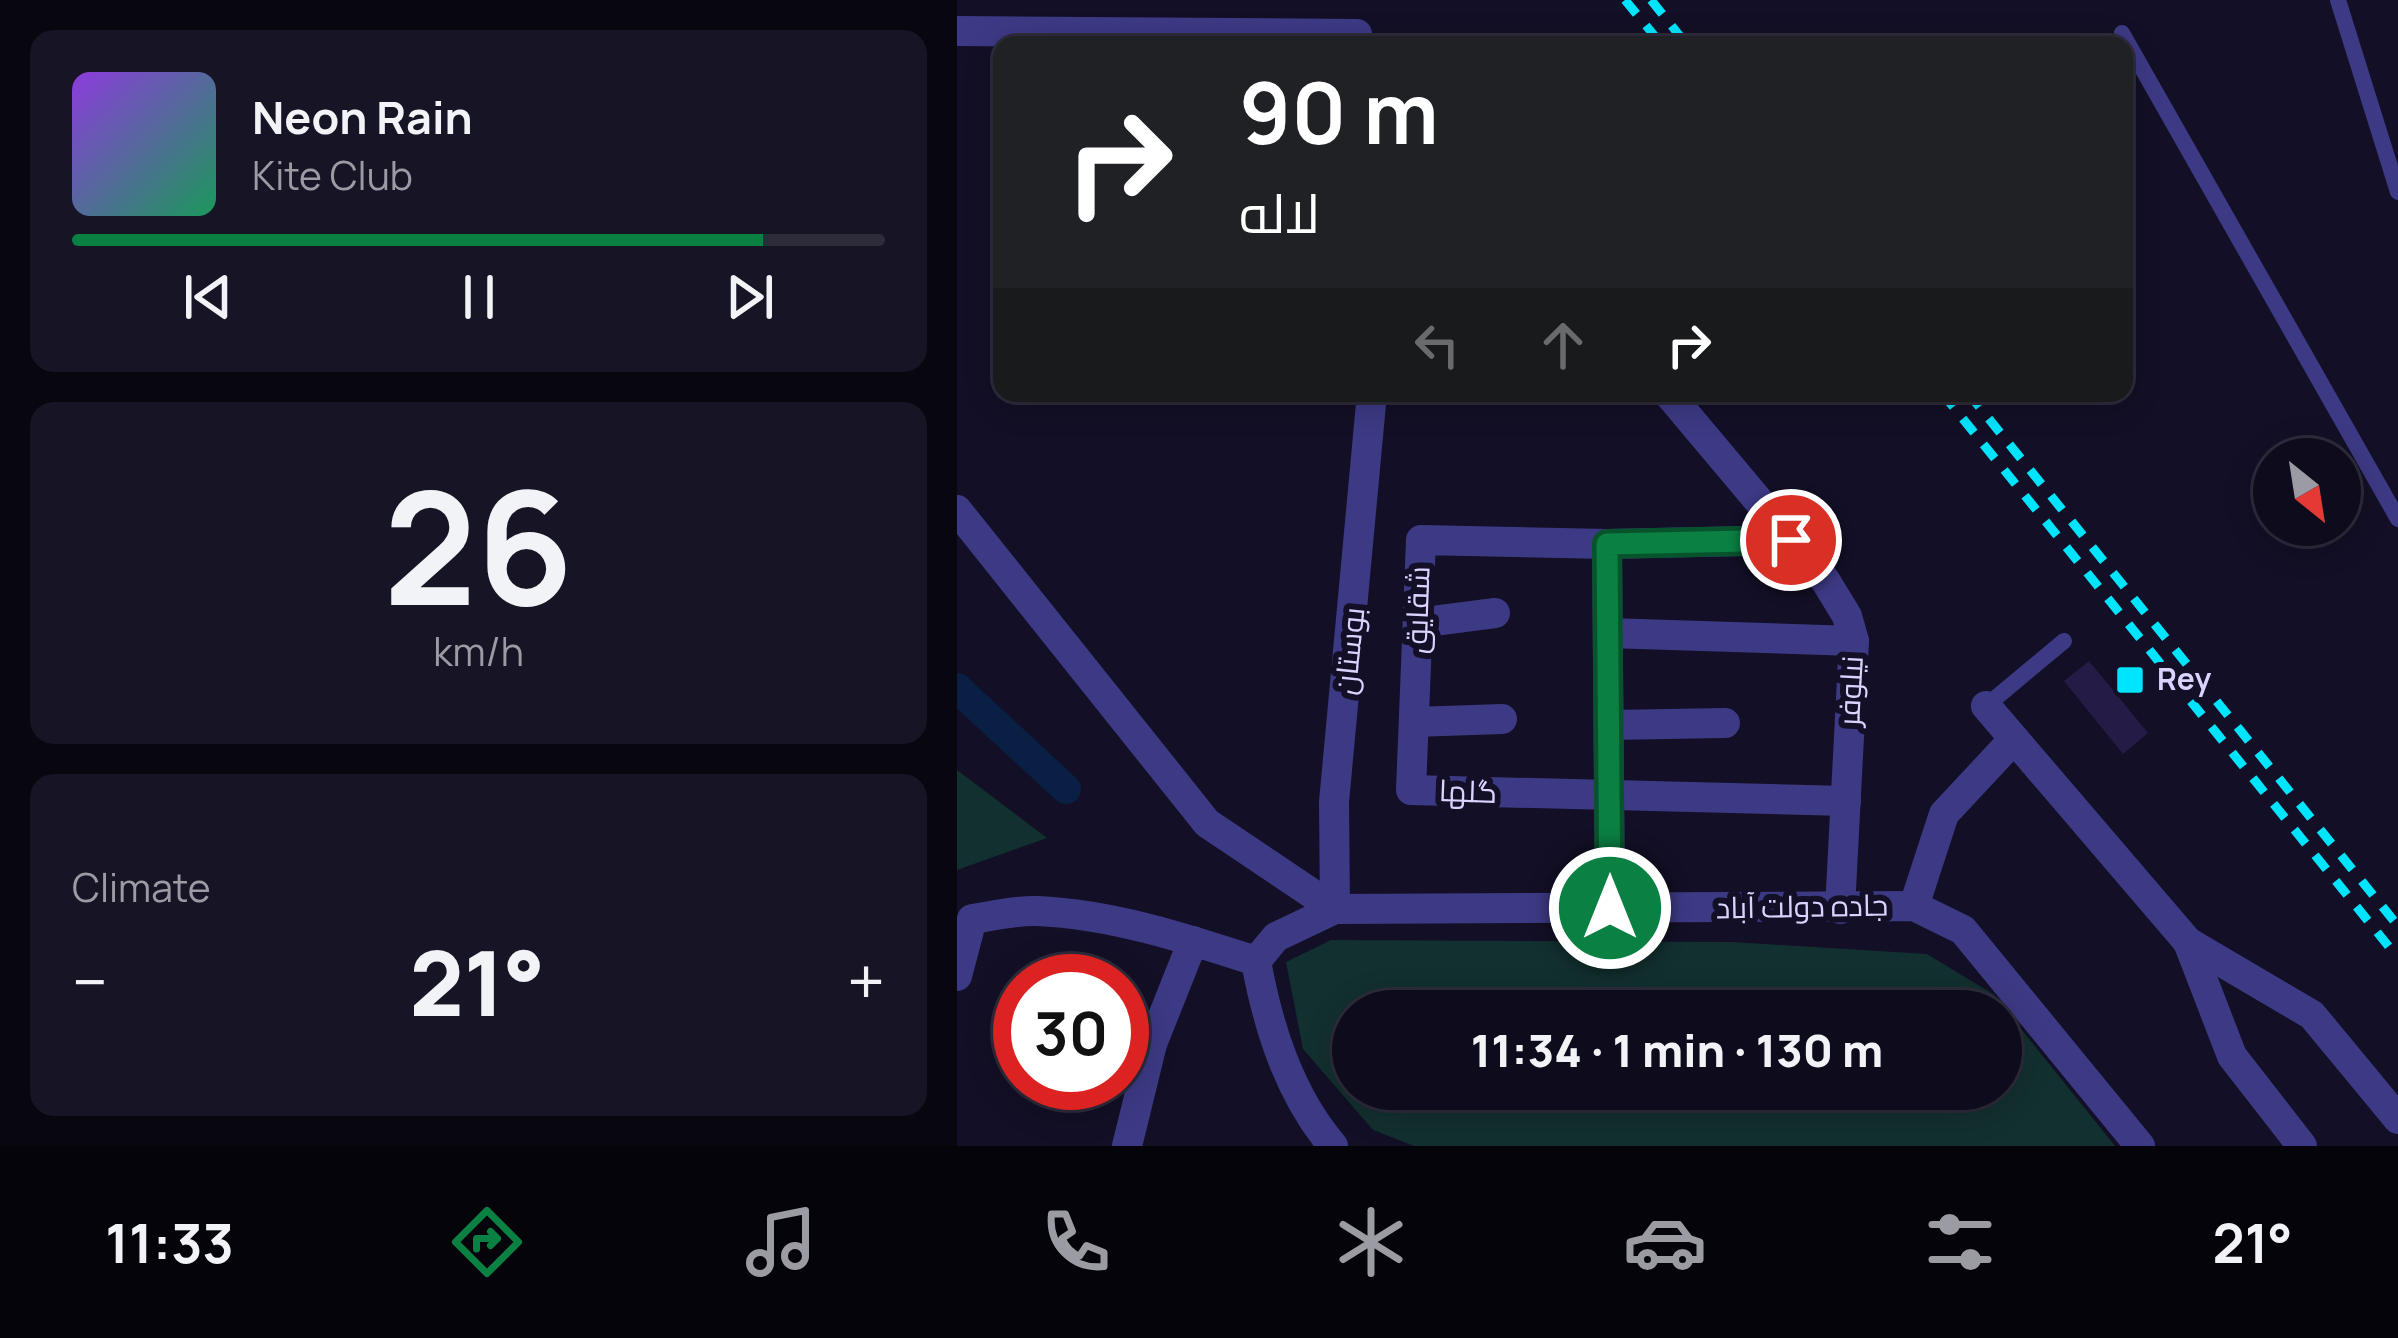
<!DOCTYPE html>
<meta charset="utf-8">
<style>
body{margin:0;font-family:Manrope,Cairo,sans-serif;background:#171425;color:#f1f3f6;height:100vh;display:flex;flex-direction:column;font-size:45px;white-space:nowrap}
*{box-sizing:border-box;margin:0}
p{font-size:39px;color:#9b9ba3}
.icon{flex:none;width:66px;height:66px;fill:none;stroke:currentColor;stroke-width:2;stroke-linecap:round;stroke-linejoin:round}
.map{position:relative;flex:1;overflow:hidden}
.drawer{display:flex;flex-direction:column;gap:30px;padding:30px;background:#08060f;width:957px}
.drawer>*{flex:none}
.top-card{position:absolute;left:36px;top:36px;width:1140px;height:366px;border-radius:24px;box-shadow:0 6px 30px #0003,0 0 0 3px #2e2b3b;background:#202124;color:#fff;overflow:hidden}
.needle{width:78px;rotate:150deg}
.fabs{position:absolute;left:1296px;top:438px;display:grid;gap:24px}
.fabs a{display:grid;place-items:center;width:108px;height:108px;border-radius:50%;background:#0e0b1c;box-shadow:0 6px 30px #0003,0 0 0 3px #2e2b3b;font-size:60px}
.speed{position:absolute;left:36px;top:954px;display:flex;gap:24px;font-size:60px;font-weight:700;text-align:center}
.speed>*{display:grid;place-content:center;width:156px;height:156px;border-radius:50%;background:#0e0b1c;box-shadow:0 6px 30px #0003,0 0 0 3px #2e2b3b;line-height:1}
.speed .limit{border:18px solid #d22;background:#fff;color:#111}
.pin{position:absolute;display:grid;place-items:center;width:102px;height:102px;color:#fff;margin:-51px;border:6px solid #fff;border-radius:50%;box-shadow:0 3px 12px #0007}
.me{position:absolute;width:132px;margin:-66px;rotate:0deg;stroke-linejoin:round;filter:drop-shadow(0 0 9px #0008)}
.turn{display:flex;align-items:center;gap:42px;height:252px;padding:0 48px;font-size:54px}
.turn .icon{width:156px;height:156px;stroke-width:2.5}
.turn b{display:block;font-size:84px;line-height:102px}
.lanes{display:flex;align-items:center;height:114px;padding:0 48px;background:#0003;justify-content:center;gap:60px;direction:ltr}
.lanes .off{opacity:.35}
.big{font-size:90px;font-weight:800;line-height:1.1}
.drawer .widget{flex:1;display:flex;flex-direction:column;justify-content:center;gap:18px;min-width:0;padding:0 42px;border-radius:24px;background:#171425}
.drawer .dial{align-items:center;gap:0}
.dial b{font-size:156px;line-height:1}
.song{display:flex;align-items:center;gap:36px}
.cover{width:144px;height:144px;border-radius:18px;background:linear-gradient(135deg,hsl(270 70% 55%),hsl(150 70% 35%))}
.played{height:12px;border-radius:6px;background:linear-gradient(90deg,#0b8043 85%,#2e2b3b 85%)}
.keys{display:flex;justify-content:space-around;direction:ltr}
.heat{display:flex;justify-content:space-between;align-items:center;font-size:66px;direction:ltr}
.trip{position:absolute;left:375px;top:990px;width:690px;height:120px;border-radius:60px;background:#0e0b1c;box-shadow:0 6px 30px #0003,0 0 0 3px #2e2b3b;font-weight:800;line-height:120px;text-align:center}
.tab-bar{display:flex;height:192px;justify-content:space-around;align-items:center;background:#06040b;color:#9b9ba3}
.tab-bar .icon{width:84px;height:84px}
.tab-bar .on{color:#0b8043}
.tab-bar b{font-size:54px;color:#f1f3f6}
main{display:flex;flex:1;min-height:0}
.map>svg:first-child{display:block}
</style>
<main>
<section class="drawer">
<div class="widget">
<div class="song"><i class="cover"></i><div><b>Neon Rain</b><p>Kite Club</p></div></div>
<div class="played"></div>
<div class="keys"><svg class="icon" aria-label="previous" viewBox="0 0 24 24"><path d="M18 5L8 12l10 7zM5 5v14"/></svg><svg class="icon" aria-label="pause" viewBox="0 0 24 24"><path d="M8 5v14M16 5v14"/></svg><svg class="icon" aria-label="next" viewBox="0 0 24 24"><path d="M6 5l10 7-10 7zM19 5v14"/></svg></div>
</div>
<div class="widget dial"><b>26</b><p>km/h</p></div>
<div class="widget"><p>Climate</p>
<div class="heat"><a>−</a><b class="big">21°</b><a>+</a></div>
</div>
</section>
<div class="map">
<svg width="1441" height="1146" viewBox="0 0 1441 1146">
<rect width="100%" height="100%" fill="#130f26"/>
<g fill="#12302f" fill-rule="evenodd">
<polygon points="0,770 90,838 0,870"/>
<path d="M374,940L775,942L970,954L1036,994L1158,1146H457L416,1130L346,1049L329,962ZM396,1011H1044V1089H396Z"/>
</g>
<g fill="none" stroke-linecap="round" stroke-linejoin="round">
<polyline stroke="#0a1f44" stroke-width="30" points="0,688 109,789"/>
</g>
<polygon fill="#241b47" points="1132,661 1191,733 1166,754 1107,681"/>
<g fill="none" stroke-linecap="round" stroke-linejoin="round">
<g stroke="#3d3a85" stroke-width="16">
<polyline points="1381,0 1441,192"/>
<polyline points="1165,33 1441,519"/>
<polyline points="1029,706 1107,641"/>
</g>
<g stroke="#3d3a85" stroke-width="30">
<polyline points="0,31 400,34"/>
<polyline points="711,393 868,580 890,616 897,641 883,909"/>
<polyline points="834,540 650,544 464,540 454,790 889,801"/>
<polyline points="650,544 653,909"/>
<polyline points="461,623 538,613"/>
<polyline points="651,633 897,641"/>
<polyline points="1029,706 1231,942 1355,1015 1441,1119"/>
<polyline points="457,722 545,719"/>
<polyline points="652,725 768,723"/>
<polyline points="957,906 987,814 1057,739"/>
<polyline points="1231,942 1275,1056 1345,1146"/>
<path d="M0,976L15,919C36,916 59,910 80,911C154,914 228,938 299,961"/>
<polyline points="165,1034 195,1044"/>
<polyline points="170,1146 195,1044 236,941"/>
<path d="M376,1146C332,1094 311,1027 299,961L319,937L378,909L377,802L415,393"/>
</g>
<polyline stroke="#3d3a85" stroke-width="30" points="0,510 250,823 378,909 957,906 1006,930 1183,1146"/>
<g stroke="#00e5ff" stroke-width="9" stroke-dasharray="18 15" stroke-linecap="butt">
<polyline points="668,0 705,45"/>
<polyline points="694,0 730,45"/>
<polyline points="985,393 1441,958"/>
<polyline points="1011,393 1441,926"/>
</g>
</g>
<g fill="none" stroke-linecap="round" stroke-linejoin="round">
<g stroke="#07532c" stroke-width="30">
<polyline id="route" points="653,908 650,544 834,540"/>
</g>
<use href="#route" stroke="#0b8043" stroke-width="21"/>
</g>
<rect fill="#00e5ff" stroke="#130f26" stroke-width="4.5" x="1158" y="665" width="30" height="30" rx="6"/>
<g text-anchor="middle" stroke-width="12" stroke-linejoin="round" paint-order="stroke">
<g font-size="30" fill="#d9d4ff" stroke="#130f26">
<text transform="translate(461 610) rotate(-88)" y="10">شقایق</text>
<text transform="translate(393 651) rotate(-84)" y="10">بوستان</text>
<text transform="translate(894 691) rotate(-87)" y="10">نیلوفر</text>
<text transform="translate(511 792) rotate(2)" y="10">گلها</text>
<text transform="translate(845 907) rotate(-1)" y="10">جاده دولت آباد</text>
</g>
<g font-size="30" font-weight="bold" fill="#d9d4ff" stroke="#130f26" text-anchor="start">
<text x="1200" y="690">Rey</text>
</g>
</g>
</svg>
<div class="fabs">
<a><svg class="needle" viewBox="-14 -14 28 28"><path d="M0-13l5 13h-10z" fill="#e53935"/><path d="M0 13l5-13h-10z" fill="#9b9ba3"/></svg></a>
</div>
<div class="speed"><div class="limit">30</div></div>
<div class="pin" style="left:834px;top:540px;background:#d93025"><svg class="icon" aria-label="arrive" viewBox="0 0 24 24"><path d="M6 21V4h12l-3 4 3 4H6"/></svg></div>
<svg class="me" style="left:653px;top:908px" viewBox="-20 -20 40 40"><circle r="17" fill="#0b8043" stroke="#fff" stroke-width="3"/><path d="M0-11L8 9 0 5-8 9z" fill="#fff"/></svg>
<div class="trip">11:34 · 1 min · 130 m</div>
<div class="top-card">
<div class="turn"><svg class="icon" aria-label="right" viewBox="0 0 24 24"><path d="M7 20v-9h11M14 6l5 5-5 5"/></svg><div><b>90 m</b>لاله</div></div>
<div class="lanes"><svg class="icon off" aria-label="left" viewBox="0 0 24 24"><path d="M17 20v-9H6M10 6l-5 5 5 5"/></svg><svg class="icon off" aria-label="ahead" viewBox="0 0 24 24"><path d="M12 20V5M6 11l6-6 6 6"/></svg><svg class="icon" aria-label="right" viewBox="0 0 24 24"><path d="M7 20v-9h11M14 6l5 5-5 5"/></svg></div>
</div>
</div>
</main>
<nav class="tab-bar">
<b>11:33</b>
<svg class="icon on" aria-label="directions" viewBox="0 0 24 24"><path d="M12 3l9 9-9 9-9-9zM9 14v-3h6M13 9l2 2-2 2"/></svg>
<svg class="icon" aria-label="music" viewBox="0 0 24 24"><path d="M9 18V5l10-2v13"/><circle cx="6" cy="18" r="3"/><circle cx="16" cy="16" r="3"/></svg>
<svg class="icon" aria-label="phone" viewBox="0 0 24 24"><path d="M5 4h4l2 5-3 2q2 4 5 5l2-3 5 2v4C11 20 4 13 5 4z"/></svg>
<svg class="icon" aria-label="climate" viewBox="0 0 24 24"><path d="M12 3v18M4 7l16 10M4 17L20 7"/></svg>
<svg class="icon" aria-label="car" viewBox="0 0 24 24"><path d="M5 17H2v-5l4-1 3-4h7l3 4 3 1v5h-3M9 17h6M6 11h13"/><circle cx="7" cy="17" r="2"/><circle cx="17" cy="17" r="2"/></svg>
<svg class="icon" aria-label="filters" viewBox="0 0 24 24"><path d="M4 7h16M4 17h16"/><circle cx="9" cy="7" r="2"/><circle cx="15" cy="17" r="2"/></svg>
<b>21°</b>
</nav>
